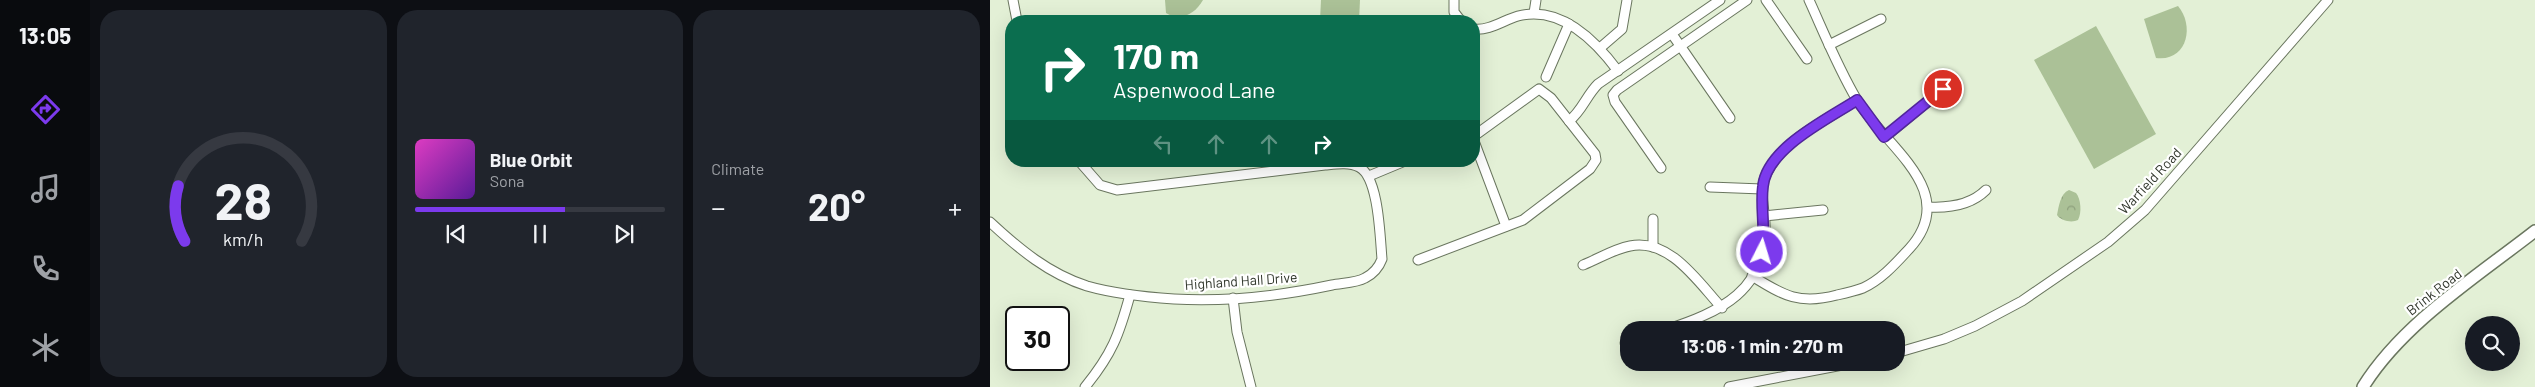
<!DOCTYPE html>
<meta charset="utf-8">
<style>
body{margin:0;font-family:Barlow,sans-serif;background:#20242c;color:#f1f3f6;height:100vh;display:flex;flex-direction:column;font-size:19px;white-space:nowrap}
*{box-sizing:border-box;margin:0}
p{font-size:16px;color:#9ea1a6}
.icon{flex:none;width:28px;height:28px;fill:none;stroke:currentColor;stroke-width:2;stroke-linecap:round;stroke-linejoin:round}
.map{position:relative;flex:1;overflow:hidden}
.details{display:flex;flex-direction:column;gap:10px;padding:10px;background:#0d0f14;width:900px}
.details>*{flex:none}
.guide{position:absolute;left:15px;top:15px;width:475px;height:152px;border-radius:20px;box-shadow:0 5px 20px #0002;background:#0b6e4f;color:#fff;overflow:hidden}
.controls{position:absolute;left:1475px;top:316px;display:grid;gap:10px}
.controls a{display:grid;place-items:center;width:55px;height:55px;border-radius:50%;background:#171b24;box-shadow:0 5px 20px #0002;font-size:25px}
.speed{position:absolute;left:15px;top:306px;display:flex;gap:10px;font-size:25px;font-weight:700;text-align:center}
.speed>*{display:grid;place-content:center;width:65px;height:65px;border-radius:50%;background:#171b24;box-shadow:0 5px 20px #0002;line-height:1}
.speed .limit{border:2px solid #111;border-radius:8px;background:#fff;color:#111}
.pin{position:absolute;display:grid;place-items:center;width:42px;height:42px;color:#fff;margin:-21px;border:2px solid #fff;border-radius:50%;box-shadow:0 1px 5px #0007}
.me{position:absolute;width:55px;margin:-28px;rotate:5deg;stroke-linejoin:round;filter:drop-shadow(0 0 4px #0008)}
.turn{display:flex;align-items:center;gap:18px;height:105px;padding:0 25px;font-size:22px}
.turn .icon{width:65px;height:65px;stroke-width:2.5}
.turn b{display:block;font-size:35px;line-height:42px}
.lanes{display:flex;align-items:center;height:48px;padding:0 25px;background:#0003;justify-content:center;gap:25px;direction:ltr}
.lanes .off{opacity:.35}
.big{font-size:38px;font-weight:700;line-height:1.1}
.details .card{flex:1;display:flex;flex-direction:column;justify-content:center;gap:8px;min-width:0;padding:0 18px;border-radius:20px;background:#20242c}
.details .dial{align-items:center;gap:0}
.dial svg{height:130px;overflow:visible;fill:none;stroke:#363941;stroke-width:7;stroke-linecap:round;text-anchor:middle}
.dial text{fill:#f1f3f6;stroke:none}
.song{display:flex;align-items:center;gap:15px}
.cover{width:60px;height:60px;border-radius:8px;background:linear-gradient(135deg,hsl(310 70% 55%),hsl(270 70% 35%))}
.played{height:5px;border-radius:2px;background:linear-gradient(90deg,#7c3aed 60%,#363941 60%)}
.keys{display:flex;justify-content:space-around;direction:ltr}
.heat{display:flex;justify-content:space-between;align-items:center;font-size:28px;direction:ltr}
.details .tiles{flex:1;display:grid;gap:10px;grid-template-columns:repeat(3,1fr)}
.trip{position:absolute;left:630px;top:321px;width:285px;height:50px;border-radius:20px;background:#171b24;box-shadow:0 5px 20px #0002;font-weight:700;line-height:50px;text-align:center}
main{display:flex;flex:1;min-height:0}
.tab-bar{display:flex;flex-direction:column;width:90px;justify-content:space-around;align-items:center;background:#090b0e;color:#9ea1a6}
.tab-bar .icon{width:35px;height:35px}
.tab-bar .on{color:#7c3aed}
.tab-bar b{font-size:22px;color:#f1f3f6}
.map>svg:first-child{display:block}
</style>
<main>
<nav class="tab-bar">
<b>13:05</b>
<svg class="icon on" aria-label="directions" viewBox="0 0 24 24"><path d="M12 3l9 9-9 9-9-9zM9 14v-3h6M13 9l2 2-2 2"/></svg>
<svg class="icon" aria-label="music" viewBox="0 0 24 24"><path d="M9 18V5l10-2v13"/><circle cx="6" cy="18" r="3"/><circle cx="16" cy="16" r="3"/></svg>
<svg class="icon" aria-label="phone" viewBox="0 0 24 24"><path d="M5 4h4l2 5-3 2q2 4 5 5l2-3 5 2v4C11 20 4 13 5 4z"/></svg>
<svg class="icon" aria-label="climate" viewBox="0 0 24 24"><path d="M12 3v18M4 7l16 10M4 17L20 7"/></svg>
</nav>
<section class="details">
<div class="tiles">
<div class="card dial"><svg viewBox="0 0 100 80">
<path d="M14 69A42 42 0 1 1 86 69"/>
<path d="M14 69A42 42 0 0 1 10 35" stroke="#7c3aed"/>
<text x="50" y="56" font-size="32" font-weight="700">28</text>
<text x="50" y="72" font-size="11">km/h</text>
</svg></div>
<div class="card">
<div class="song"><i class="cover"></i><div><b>Blue Orbit</b><p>Sona</p></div></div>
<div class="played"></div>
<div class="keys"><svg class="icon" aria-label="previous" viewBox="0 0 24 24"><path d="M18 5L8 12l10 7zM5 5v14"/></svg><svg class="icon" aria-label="pause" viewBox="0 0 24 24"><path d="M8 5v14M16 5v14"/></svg><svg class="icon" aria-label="next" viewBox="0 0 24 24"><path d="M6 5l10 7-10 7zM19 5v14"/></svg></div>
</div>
<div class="card"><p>Climate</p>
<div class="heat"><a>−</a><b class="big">20°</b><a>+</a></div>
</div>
</div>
</section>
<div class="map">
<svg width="1545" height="387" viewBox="0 0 1545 387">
<defs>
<pattern id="park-crowns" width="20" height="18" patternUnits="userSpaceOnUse" patternTransform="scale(1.25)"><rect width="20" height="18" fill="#abc197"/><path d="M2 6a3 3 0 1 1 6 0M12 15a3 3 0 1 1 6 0" fill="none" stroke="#8c9e7b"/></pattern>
</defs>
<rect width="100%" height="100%" fill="#e3f0d6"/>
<path fill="url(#park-crowns)" d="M1079,190L1086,193C1091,199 1092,213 1088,220C1082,223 1071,221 1067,215C1069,206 1070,194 1079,190Z"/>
<g fill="#abc197">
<path d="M175,0H213C205,14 191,22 176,13Z"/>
<polygon points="331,0 370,0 369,21 330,21"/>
<path d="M1188,6C1205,26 1197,62 1166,58L1154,19Z"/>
<polygon points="1106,26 1166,134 1104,169 1044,60"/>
</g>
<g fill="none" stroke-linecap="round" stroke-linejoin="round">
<g stroke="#6a765f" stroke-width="11">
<g id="minor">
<polyline points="23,0 27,21"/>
<polyline points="464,0 464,12 471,21"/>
<polyline points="776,0 817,59"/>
<polyline points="544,13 546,0"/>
<path d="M484,29C499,31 514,20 528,16C570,5 605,40 628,71"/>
<polyline points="682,34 740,118"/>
<polyline points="839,45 891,19"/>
<polyline points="610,48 632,29 637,0"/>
<polyline points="556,77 579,24"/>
<path d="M579,121C592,111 596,96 608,84L730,0"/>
<polyline points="895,137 953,89"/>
<polyline points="484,141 516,226"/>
<polyline points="671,168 625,102 623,95 627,90 757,0"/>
<polyline points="379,176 415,161"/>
<polyline points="720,187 772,189"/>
<path d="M939,207C959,208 981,205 996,190"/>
<polyline points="774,216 833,210"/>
<path d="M0,222C29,249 59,274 97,286C125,294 155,297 184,299C236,302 290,296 342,285C352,283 366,283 375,278C383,274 389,267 392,259C390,238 389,177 369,167C359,162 346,164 335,165L127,190L110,185L89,161"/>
<polyline points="663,247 663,219"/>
<polyline points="428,260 533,220 600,169 606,160 605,154 561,98 549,89 484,136"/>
<path d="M593,265C608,259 624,249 640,246C680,238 708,282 732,308"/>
<path d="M762,276C794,296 810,305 847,295C856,293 865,291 873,288C892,279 905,264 919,249C972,191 895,147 867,100C848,68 834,33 819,0"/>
<polyline points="243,298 247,332 261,387"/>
<path d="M675,330C730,312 778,291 775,223C774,205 768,187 778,171C795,138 837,120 867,100"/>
<polyline points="635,343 639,342"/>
<polyline points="906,353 954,339 985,326 1032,301 1118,242 1155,210 1338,0"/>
<path d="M95,387C122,354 129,335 140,295"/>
<polyline points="739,387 868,362"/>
</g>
</g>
<g stroke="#6a765f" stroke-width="14">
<path id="major" d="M1373,387C1412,324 1486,277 1545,231"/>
</g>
<use href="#minor" stroke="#fff" stroke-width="9"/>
<use href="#major" stroke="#fff" stroke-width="11"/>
</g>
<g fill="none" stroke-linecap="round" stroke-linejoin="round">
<g stroke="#51269a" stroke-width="12">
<path id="route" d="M772,252C776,229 770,208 773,186C777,148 838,119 867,100L894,137L953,89"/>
</g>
<use href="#route" stroke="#7c3aed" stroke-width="9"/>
</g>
<g text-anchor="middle" stroke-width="4.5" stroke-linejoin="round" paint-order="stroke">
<g font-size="14" fill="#30362b" stroke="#fff">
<text transform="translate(1160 181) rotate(-47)" y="5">Warfield Road</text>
<text transform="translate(251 281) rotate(-4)" y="5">Highland Hall Drive</text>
<text transform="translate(1444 292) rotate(-38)" y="5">Brink Road</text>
</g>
</g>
</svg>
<div class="controls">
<a><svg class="icon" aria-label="search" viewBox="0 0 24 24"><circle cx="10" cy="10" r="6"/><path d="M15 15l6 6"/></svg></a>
</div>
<div class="speed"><div class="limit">30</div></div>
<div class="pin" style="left:953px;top:89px;background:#d93025"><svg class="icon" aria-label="arrive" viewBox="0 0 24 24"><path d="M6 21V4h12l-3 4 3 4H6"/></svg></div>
<svg class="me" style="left:772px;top:252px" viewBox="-20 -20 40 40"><circle r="17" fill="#7c3aed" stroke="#fff" stroke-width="3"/><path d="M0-11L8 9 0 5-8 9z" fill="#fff"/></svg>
<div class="trip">13:06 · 1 min · 270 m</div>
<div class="guide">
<div class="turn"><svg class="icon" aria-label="right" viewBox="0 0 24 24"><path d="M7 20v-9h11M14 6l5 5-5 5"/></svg><div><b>170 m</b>Aspenwood Lane</div></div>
<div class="lanes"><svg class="icon off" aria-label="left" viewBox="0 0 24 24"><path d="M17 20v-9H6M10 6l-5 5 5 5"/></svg><svg class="icon off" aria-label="ahead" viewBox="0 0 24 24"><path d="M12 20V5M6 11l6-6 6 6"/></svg><svg class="icon off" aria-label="ahead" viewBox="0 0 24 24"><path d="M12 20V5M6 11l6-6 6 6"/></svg><svg class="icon" aria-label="right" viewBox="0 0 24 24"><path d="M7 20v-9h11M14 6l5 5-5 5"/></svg></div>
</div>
</div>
</main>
